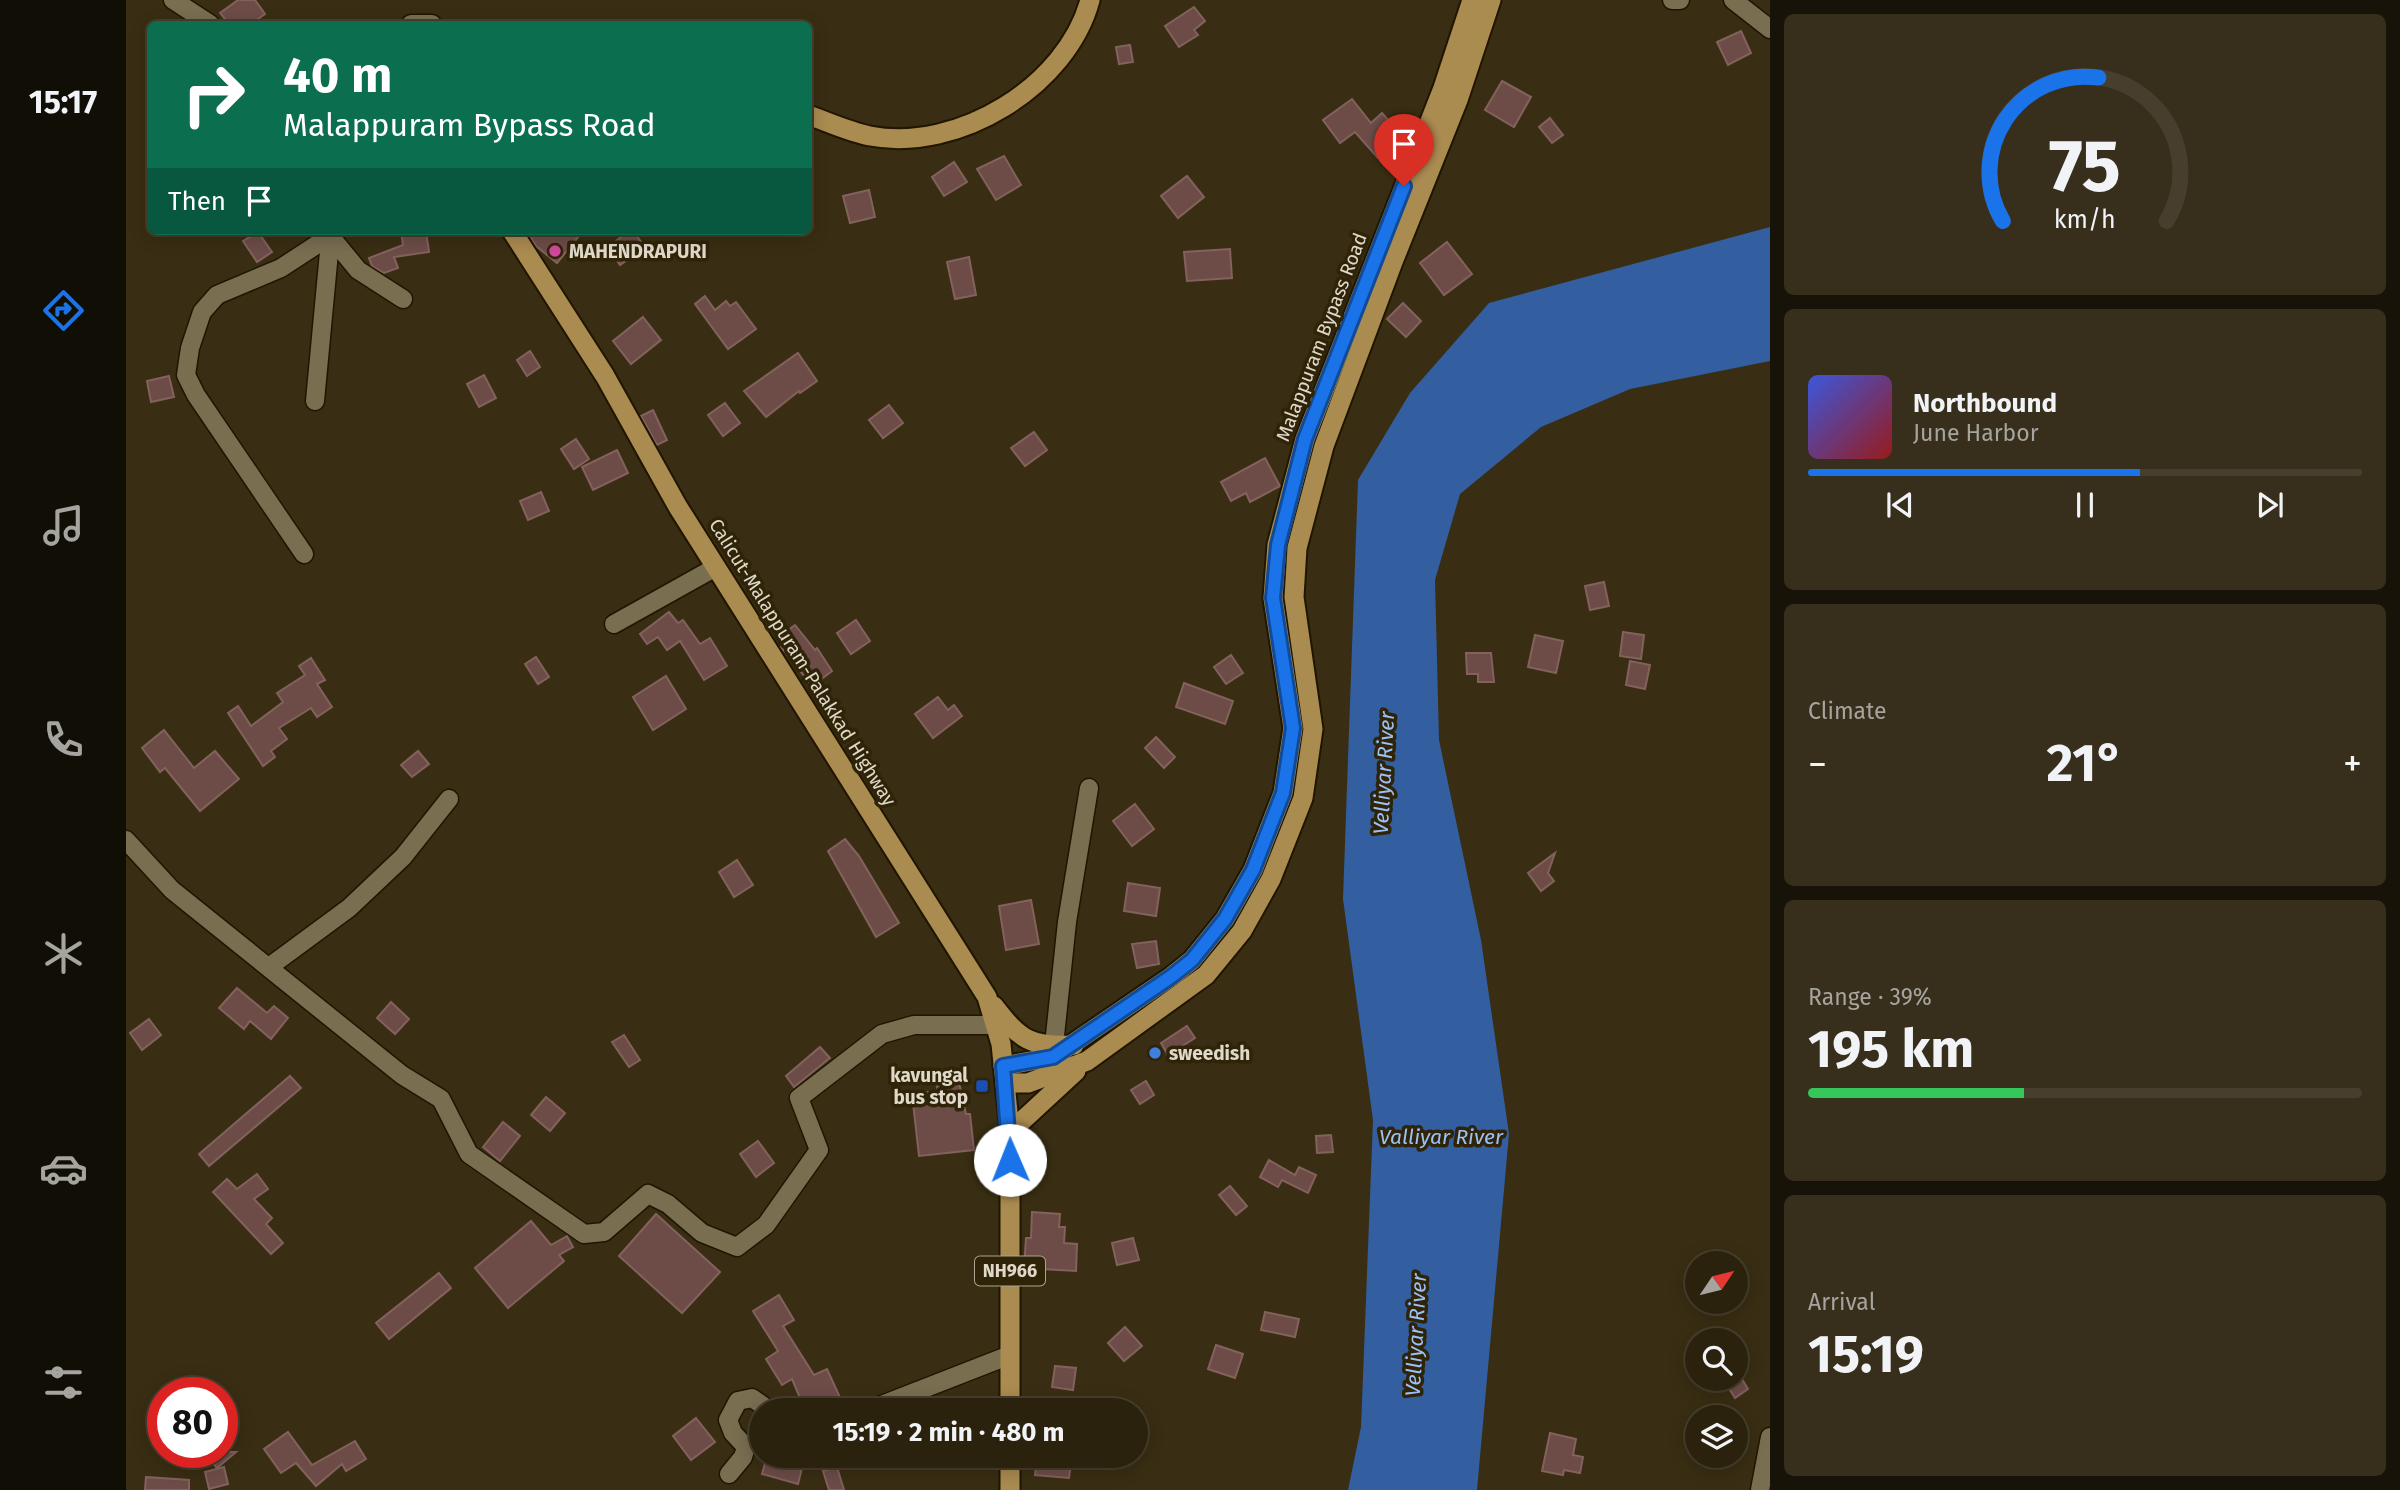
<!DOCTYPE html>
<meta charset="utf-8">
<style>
body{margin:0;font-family:"Fira Sans",sans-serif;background:#372f1c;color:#f1f3f6;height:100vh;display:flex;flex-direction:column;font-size:26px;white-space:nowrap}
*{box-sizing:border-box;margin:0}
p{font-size:23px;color:#a6a49e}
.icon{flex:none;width:38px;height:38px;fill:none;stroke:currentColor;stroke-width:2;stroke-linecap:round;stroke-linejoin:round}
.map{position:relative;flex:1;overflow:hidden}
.details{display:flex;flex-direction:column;gap:14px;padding:14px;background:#181308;width:630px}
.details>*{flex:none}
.top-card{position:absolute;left:21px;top:21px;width:665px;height:214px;border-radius:10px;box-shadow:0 4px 18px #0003,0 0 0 2px #473f2e;background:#0b6e4f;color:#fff;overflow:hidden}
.needle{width:46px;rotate:55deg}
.tools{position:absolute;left:1559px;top:1251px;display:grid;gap:14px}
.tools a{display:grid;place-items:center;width:63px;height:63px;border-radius:50%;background:#2b220e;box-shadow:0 4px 18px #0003,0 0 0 2px #473f2e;font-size:35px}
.speed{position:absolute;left:21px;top:1377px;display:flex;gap:14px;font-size:35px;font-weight:700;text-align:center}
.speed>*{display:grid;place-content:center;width:91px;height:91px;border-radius:50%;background:#2b220e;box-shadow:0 4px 18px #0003,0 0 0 2px #473f2e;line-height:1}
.speed .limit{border:10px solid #d22;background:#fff;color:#111}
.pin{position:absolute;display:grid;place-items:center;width:60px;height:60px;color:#fff;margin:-72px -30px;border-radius:50% 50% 50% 0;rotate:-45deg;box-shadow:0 0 7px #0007}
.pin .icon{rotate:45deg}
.me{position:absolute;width:77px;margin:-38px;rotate:359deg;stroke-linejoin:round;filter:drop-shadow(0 0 5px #0008)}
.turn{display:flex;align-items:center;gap:24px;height:147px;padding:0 21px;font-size:32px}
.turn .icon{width:91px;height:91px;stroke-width:2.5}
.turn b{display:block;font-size:49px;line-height:60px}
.then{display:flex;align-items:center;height:66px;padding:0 21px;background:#0003;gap:14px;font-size:26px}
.big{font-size:52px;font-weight:700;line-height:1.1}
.details .card{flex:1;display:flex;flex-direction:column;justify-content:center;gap:10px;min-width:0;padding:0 24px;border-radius:10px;background:#372f1c}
.details .dial{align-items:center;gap:0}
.dial svg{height:182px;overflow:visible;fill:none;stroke:#473f2e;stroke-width:7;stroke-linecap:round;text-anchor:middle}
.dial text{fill:#f1f3f6;stroke:none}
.song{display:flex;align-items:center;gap:21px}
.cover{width:84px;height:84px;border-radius:10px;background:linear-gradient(135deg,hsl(230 70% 55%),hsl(0 70% 35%))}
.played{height:7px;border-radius:4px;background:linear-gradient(90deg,#1a73e8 60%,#473f2e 60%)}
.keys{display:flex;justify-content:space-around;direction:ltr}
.heat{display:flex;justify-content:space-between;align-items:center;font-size:38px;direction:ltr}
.charge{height:10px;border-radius:5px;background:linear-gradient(90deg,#34c759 39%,#473f2e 0)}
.trip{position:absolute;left:623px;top:1398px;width:399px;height:70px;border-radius:35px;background:#2b220e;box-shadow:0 4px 18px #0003,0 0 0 2px #473f2e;font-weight:700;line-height:70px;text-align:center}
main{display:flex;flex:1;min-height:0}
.menu{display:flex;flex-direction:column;width:126px;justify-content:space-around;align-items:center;background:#110e06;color:#a6a49e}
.menu .icon{width:49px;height:49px}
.menu .selected{color:#1a73e8}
.menu b{font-size:32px;color:#f1f3f6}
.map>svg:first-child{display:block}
</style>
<main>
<nav class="menu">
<b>15:17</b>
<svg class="icon selected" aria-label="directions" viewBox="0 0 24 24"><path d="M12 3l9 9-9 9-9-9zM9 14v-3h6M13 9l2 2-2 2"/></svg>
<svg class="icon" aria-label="music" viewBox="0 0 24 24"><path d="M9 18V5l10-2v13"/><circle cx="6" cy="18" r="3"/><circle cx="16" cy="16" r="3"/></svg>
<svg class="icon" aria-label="phone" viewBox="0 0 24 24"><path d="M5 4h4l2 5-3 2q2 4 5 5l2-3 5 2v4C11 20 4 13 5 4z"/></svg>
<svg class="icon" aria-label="climate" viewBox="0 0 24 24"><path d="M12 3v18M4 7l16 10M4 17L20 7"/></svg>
<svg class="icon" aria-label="car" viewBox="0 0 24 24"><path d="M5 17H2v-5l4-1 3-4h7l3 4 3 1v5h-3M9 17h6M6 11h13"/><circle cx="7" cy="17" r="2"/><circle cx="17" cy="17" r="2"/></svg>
<svg class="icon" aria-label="filters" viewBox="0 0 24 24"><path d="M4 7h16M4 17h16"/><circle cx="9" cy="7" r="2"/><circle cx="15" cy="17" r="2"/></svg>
</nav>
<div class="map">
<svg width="1644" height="1490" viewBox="0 0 1644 1490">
<rect width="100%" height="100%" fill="#392e13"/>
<polygon fill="#335fa0" points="1644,227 1644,361 1504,389 1415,427 1334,494 1309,580 1313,740 1355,940 1383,1134 1351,1490 1222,1490 1235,1427 1247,1120 1217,899 1232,480 1284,393 1363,303"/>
<g fill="#6d4c48" stroke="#83615c" stroke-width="2">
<polygon points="112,0 129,0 139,14 125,24 103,24 94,13"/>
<polygon points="1068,7 1079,21 1068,30 1072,35 1053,47 1039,26"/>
<polygon points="1615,31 1625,53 1602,65 1591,42"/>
<polygon points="1004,45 1007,62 993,64 990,47"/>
<polygon points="1376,81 1405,97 1388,127 1359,110"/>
<polygon points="1226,99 1245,123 1256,113 1276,136 1252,158 1229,132 1214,143 1197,120"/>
<polygon points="1424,118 1437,135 1426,143 1413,127"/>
<polygon points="878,156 895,185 870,200 851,169"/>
<polygon points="828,162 841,182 818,196 806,177"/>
<polygon points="1061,176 1078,197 1052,218 1035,196"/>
<polygon points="743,190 749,217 724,223 717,196"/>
<polygon points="275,231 300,231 303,252 268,257 272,268 258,273 246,266 243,258 277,245"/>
<polygon points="408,231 457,231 431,263 410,246 404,236"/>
<polygon points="503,231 507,231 519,247 494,265 482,247"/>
<polygon points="132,232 146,252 131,262 117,241"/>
<polygon points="1321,242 1346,274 1318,295 1294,263"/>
<polygon points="1104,249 1106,278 1061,281 1058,252"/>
<polygon points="843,257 850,295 829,299 821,262"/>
<polygon points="579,296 589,310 600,301 604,306 610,302 630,329 602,349 569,304"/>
<polygon points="1277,303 1295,321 1280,337 1261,319"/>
<polygon points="517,317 535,340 505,364 487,341"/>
<polygon points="404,351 414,367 401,376 391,360"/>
<polygon points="672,353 691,381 674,393 673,391 640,417 618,391"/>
<polygon points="358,375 370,398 353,407 341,384"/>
<polygon points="43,376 48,397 25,402 21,381"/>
<polygon points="599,403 614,423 597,436 582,415"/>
<polygon points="763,405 777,423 757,438 743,420"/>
<polygon points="527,410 541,440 531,445 515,416"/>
<polygon points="908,432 921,450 899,466 885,448"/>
<polygon points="450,439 463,459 448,469 435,449"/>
<polygon points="491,450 502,473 467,490 456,467"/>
<polygon points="1139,458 1154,486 1124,502 1120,493 1105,501 1095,482"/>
<polygon points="415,492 423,511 402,520 394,501"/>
<polygon points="1478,582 1483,606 1464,610 1459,586"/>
<polygon points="543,612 552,623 557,620 574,644 584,638 601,666 578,680 554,641 541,650 532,637 521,644 514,634"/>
<polygon points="730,620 744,641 725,654 711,633"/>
<polygon points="669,625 689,650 691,648 706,671 686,686 655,647 664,641 658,633"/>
<polygon points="1497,632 1518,635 1515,659 1494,656"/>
<polygon points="1409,635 1437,641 1430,673 1402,667"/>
<polygon points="1340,653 1365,653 1368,682 1352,682 1352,674 1341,674"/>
<polygon points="1105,655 1117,673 1100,684 1088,667"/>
<polygon points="410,657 423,677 412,684 399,664"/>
<polygon points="185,658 199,680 191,684 206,707 191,717 185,708 153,728 161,739 145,751 149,757 137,766 102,713 112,706 125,726 157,702 151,693 179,675 173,666"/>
<polygon points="1504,661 1524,665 1519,689 1500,685"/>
<polygon points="540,676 560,709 527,730 507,697"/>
<polygon points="1058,683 1107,701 1099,724 1050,707"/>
<polygon points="812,697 822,710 828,705 836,716 807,738 789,714"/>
<polygon points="38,730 68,768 89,751 113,779 74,811 39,768 34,772 16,748"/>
<polygon points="1030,737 1049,757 1038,768 1019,748"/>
<polygon points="292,751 303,764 286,777 275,765"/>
<polygon points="1009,804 1028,829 1006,846 987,821"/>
<polygon points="719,839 733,856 773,923 750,937 702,851"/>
<polygon points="1429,853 1422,873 1428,881 1415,891 1402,873"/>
<polygon points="611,860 627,885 608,897 593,872"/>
<polygon points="1002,883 1034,888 1030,916 998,911"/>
<polygon points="905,900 913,944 880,950 873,906"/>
<polygon points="1030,941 1033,964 1011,968 1006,944"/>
<polygon points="111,988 141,1013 148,1006 162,1018 145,1039 124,1021 118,1029 93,1008"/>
<polygon points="265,1002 283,1019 269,1034 251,1018"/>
<polygon points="23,1019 35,1035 16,1050 4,1033"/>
<polygon points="1061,1026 1069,1038 1042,1055 1035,1043"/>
<polygon points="498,1035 514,1060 503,1067 486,1042"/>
<polygon points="694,1047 704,1058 668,1087 660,1076"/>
<polygon points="831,1073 840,1114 844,1114 848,1150 793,1156 786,1094 812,1091 809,1078"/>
<polygon points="164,1076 175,1088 83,1166 73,1154"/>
<polygon points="1020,1081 1028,1095 1014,1104 1005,1090"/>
<polygon points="420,1097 439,1113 424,1131 405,1115"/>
<polygon points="377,1122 394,1136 374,1161 357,1147"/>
<polygon points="1205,1135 1207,1152 1191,1153 1190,1136"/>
<polygon points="632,1141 648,1163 630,1177 614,1154"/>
<polygon points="1143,1160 1169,1175 1173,1167 1190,1175 1182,1193 1156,1180 1152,1187 1134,1177"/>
<polygon points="131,1174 142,1189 128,1199 146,1218 140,1224 157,1243 145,1254 87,1192 101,1179 111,1189"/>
<polygon points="1104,1186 1121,1206 1110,1215 1093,1195"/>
<polygon points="906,1212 934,1214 933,1227 939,1227 938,1243 951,1244 950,1271 898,1268 900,1238 905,1238"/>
<polygon points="530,1214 594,1272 556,1313 493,1256"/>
<polygon points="405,1221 425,1245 441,1236 447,1247 433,1255 438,1261 382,1308 349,1268"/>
<polygon points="1007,1238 1013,1260 991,1265 986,1243"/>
<polygon points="313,1273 325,1288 263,1339 250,1323"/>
<polygon points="653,1295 668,1320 657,1326 688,1375 701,1369 717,1404 701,1410 679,1410 666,1379 656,1385 640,1359 652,1351 627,1311"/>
<polygon points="1139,1312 1173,1319 1169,1337 1135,1330"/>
<polygon points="999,1327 1016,1346 998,1361 982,1343"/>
<polygon points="1090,1345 1117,1354 1109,1378 1082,1369"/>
<polygon points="929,1366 950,1368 947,1390 926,1387"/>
<polygon points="1597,1379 1616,1379 1622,1389 1609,1398"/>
<polygon points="570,1418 589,1442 565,1460 547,1436"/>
<polygon points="162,1432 186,1465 229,1441 240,1459 220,1471 216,1464 190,1486 170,1463 155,1473 138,1449"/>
<polygon points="1424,1433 1450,1439 1447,1455 1457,1457 1454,1473 1438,1470 1437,1475 1416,1471"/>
<polygon points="78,1452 110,1452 91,1468"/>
<polygon points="641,1456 679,1456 672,1484 636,1474"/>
<polygon points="911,1456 946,1456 943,1478 909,1475"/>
<polygon points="98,1467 102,1484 83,1489 79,1472"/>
<polygon points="711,1467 718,1490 703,1490 697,1471"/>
<polygon points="20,1477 63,1480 63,1490 19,1490"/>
</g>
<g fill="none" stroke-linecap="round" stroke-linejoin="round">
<g stroke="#201600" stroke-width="21">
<g id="minor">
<polyline points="47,0 84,24"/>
<polyline points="1546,0 1554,0"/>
<polyline points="1607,0 1644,29"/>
<polyline points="285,24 306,24"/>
<polyline points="189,401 205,231"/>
<polyline points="178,554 70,395 60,375 64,348 76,312 91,295 155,268 204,236 232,270 277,299"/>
<polyline points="488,624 590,567"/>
<polyline points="0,840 46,890 276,1075 315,1099 343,1154 458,1234 478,1232 522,1194 542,1204 576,1233 611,1247 640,1225 693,1150 673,1098 756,1034 788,1025 869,1025"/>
<polyline points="143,967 223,908 277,857 323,799"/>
<polyline points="928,1045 941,922 963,788"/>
<polyline points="743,1410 884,1355"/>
<polyline points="603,1474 617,1457 620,1447 607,1433 602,1420 612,1401 626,1398 643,1410"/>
<polyline points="1634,1490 1644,1437"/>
</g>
</g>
<g stroke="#201600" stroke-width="23">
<g id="trunk">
<path d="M682,115C702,122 723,132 744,136C832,153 941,86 964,0"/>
<polyline points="386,231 479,376 552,507 861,997 875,1044 884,1132 884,1410"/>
<path d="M868,1006C894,1040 904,1047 948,1045"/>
<polyline points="877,1066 927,1057 1046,976 1066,960 1099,919 1127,870 1157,793 1167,728 1147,598 1151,545 1179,439 1317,88 1346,0"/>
<polyline points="879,1083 902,1083 961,1061 1080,975 1116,931 1145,879 1177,798 1187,729 1168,597 1171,548 1198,446 1267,262 1332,100 1365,0"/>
<polyline points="884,1132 950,1071"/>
<polyline points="884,1456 884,1490"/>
</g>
</g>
<use href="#minor" stroke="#7a6e51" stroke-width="18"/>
<use href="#trunk" stroke="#aa8b50" stroke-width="19"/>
</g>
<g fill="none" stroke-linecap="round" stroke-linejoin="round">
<g stroke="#114b97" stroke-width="18">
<polyline id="route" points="884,1160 877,1066 927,1057 1046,976 1066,960 1099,919 1127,870 1157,793 1167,728 1147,598 1152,545 1179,439 1278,186"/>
</g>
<use href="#route" stroke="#1a73e8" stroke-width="12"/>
</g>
<circle fill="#d1479c" stroke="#2f2408" stroke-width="2.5" cx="429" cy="251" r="7"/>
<circle fill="#3f7fe0" stroke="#2f2408" stroke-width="2.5" cx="1029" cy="1053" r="7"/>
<rect fill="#1a4fb4" stroke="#2f2408" stroke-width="2.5" x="849" y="1079" width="14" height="14" rx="3.5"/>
<g text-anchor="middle" stroke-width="7" stroke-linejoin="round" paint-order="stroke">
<rect fill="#2f2408" stroke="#aba390" stroke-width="2" x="849" y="1256.5" width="70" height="29" rx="5"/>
<g font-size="18" font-weight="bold" fill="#e0d9ca">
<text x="884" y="1277">NH966</text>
</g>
<g font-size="19" font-weight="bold" fill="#e0d9ca" stroke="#2f2408" text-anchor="start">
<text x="443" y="258">MAHENDRAPURI</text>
<text x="1043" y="1060">sweedish</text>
<text x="842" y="1082" text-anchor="end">kavungal<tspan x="842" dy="22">bus stop</tspan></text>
</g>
<g font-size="19" fill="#e0d9ca" stroke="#2f2408">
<text transform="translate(1195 337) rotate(-69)" y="7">Malappuram Bypass Road</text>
<text transform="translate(677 662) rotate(58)" y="7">Calicut-Malappuram-Palakkad Highway</text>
</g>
<g font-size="21" font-style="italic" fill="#9cc1f7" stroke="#2f2408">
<text transform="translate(1258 773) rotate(-87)" y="7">Velliyar River</text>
<text x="1315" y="1144">Valliyar River</text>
<text transform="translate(1290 1335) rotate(-87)" y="7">Velliyar River</text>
</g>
</g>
</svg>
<div class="tools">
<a><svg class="needle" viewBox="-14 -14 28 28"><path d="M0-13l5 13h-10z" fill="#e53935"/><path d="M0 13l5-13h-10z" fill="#a6a49e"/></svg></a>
<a><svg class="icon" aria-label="search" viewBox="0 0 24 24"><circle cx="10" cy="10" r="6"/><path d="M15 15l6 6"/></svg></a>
<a><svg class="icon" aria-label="layers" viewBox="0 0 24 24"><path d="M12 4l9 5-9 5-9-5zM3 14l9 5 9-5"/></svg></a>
</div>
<div class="speed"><div class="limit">80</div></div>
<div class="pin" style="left:1278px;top:186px;background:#d93025"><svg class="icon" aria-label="arrive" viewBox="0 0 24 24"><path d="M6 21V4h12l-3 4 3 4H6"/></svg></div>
<svg class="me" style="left:884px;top:1160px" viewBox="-20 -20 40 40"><circle r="19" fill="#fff"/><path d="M0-13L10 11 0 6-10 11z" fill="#1a73e8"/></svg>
<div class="trip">15:19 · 2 min · 480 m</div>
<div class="top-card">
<div class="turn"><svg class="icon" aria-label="right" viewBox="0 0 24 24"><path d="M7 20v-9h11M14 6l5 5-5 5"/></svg><div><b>40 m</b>Malappuram Bypass Road</div></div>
<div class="then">Then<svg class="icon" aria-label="arrive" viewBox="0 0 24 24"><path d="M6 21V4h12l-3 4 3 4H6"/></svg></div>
</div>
</div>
<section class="details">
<div class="card dial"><svg viewBox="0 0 100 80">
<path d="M14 69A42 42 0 1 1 86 69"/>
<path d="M14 69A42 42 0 0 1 56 6" stroke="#1a73e8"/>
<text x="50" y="56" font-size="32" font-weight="700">75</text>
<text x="50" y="72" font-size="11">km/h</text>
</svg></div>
<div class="card">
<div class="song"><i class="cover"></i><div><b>Northbound</b><p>June Harbor</p></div></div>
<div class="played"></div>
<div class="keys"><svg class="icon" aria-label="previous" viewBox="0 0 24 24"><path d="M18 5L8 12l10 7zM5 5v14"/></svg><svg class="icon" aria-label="pause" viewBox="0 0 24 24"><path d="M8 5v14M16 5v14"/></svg><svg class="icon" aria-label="next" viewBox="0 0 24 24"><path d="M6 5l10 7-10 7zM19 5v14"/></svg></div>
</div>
<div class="card"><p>Climate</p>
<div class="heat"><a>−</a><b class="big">21°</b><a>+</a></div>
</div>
<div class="card"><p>Range · 39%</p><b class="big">195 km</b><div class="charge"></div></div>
<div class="card"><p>Arrival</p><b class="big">15:19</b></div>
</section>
</main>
